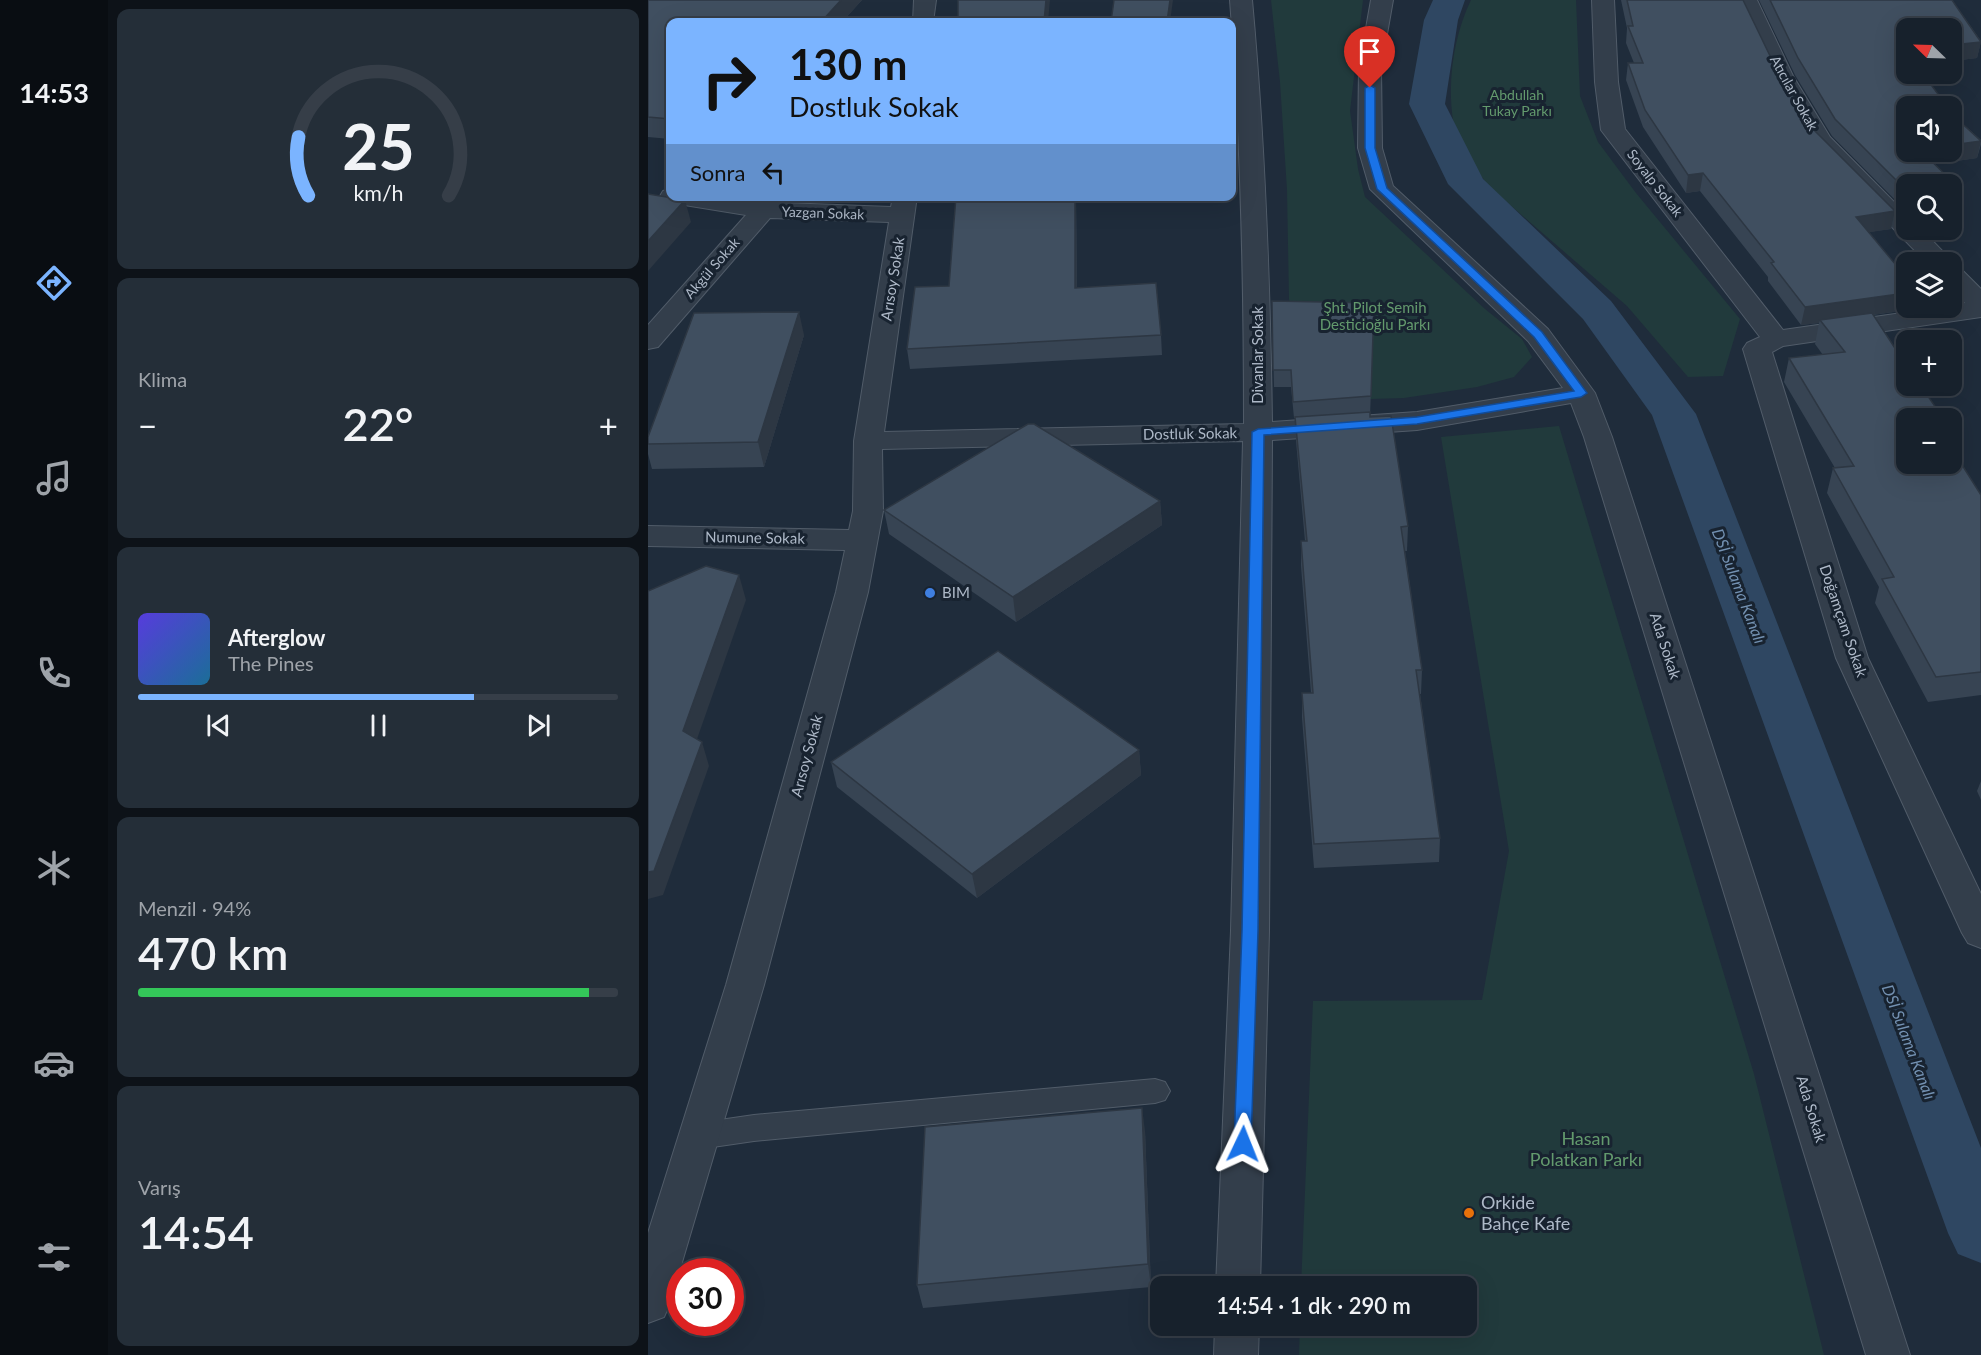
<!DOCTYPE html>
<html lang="tr">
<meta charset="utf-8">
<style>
body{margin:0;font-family:Lato,sans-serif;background:#242e38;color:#f1f3f6;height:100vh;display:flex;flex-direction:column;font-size:22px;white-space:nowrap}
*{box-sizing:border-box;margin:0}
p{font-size:20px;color:#9ea3a9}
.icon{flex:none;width:33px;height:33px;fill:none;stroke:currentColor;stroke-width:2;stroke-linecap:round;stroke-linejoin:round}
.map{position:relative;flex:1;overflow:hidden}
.side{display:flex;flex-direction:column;gap:9px;padding:9px;background:#0d1218;width:540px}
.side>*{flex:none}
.top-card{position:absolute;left:18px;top:18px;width:570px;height:183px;border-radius:12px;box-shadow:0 6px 24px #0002,0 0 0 2px #363e48;background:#7bb4ff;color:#111;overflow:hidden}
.needle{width:39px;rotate:293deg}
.fabs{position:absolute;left:1248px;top:18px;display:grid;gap:12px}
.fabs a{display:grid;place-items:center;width:66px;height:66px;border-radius:12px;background:#17212c;box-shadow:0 6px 24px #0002,0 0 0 2px #363e48;font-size:30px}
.speed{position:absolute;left:18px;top:1258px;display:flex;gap:12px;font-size:30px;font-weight:700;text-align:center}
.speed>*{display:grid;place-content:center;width:78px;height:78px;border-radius:50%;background:#17212c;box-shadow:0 6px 24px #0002,0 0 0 2px #363e48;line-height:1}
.speed .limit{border:9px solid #d22;background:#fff;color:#111}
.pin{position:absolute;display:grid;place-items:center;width:51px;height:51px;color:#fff;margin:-62px -26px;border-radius:50% 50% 50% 0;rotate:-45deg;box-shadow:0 0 6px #0007}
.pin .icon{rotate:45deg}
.me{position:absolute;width:66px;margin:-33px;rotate:2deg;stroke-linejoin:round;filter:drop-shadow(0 0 4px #0008)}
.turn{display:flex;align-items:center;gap:21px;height:126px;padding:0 24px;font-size:27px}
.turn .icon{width:78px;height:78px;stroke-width:2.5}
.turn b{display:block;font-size:42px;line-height:51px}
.then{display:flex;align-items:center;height:57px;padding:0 24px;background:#0003;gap:12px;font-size:22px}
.big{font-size:45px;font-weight:600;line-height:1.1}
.side .tile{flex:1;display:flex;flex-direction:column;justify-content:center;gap:9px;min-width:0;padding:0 21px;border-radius:12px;background:#242e38}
.side .dial{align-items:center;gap:0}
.dial svg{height:156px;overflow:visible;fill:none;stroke:#363e48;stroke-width:7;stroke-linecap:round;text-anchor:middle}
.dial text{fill:#f1f3f6;stroke:none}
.song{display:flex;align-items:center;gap:18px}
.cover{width:72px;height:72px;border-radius:9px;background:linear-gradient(135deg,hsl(250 70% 55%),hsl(200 70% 35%))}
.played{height:6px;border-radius:3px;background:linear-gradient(90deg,#7bb4ff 70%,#363e48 70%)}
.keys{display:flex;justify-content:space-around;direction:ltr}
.heat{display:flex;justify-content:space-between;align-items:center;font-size:33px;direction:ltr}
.charge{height:9px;border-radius:4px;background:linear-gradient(90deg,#34c759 94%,#363e48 0)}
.trip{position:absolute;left:502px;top:1276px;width:327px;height:60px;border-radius:12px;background:#17212c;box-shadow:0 6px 24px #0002,0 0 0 2px #363e48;font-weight:600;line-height:60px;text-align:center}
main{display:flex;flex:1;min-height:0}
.tabs{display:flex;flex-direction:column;width:108px;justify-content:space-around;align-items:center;background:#090d12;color:#9ea3a9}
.tabs .icon{width:42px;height:42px}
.tabs .current{color:#7bb4ff}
.tabs b{font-size:27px;color:#f1f3f6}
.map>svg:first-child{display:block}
</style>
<main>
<nav class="tabs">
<b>14:53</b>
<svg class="icon current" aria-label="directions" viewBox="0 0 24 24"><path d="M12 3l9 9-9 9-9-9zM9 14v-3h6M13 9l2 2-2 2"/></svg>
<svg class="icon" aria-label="music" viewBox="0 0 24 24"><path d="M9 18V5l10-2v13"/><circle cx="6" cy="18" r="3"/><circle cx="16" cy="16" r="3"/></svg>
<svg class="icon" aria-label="phone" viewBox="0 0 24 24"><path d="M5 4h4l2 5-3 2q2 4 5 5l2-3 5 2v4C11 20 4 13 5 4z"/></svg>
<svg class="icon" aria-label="climate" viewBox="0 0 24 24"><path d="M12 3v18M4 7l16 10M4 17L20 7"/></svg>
<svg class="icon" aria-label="car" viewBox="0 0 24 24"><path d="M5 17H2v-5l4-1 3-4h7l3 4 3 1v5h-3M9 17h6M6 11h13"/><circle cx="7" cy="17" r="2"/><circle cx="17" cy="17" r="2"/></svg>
<svg class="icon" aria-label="filters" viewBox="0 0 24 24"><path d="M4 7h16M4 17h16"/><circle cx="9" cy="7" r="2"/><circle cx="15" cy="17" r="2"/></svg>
</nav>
<section class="side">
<div class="tile dial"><svg viewBox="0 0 100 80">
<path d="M14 69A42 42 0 1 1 86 69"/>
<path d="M14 69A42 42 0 0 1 9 39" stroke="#7bb4ff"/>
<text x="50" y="56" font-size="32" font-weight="700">25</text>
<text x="50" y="72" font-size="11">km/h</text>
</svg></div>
<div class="tile"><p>Klima</p>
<div class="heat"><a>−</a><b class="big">22°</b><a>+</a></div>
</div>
<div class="tile">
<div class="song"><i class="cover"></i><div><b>Afterglow</b><p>The Pines</p></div></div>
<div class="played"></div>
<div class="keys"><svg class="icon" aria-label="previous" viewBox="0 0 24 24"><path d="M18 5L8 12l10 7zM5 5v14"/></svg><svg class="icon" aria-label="pause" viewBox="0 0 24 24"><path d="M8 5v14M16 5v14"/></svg><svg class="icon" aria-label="next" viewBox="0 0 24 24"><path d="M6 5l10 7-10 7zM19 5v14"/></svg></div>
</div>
<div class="tile"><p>Menzil · 94%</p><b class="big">470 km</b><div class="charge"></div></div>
<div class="tile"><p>Varış</p><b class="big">14:54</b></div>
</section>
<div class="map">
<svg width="1333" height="1355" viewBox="0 0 1333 1355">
<rect width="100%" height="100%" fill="#1f2c3b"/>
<g fill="#213a3c">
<polygon points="623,0 715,0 702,111 710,169 717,197 837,309 874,339 884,357 866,377 829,387 756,398 654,401 641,299 639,190 632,82"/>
<path d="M823,0H928L932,96L950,142L988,193L1092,319L1075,376L1040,377L979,306L840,186C828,168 808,141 805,120C799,81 806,35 823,0Z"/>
<polygon points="911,426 1106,1074 1176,1355 651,1355 652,1326 819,1326 819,1287 653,1287 665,1001 834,1000 861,851 793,437"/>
</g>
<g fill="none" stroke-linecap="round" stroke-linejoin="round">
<polygon fill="#2f4762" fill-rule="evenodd" points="785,0 817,0 810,20 797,104 835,179 963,301 1048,414 1333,1148 1333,1263 1310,1254 1300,1233 1004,415 935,319 800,184 761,104 776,20"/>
<g stroke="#515c69" stroke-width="2">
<polygon id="lane" points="507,1079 517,1082 522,1091 517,1100 507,1103 106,1141 51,1149 40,1145 36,1136 40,1127 51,1123 106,1115"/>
</g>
<g stroke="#515c69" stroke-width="2">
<g id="street">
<polygon points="266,0 288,0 285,22 265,22"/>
<path d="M582,0H604C617,141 622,281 624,422L769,412L915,388L880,341L722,189L710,148L711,68L723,0H745L733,68L734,148L745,186L900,329L947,393L964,437L1262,1355H1218L936,437L923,403L769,430L624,440L621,931L612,1287H568L583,931L595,441L234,449L235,511L220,592L116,985L22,1303L16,1317L0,1323V1233L78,985L188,592L197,550L0,546V526L201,530L205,511L206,441L241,222L122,218L10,347L0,349V325L98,215L24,203L15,201L12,196L15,191L22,189V196H75L109,202L114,196H137L135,203L243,207L245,196H269L236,432L596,424C596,282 593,141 582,0Z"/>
<polygon points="944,0 966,0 970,82 977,129 1135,330 1289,308 1304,308 1304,305 1317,303 1304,289 1304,266 1313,269 1333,289 1333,317 1135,346 1124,352 1220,658 1333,894 1333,948 1320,943 1314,933 1188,658 1095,349 1099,343 1112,337 953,130 947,82"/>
<polygon points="1087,0 1109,0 1145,76 1182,137 1258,214 1258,230 1274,230 1305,262 1304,264 1278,262 1165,146 1123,76"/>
<polygon points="567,1326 611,1326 610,1355 566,1355"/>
</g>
</g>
<use href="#lane" fill="#333e4b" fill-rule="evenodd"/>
<use href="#street" fill="#333e4b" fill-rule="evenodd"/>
</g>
<g fill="#374453">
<polygon points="0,0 214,0 194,22 22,22 22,139 0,137"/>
<polygon points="973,0 1095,0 1124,60 1166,130 1247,211 1243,229 1220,232 1258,308 1266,308 1266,309 1225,315 1258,418 1333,495 1333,695 1280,702 1227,603 1231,587 1179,493 1185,468 1187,468 1136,382 1141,358 1175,355 1167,344 1171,323 1153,325 1120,281 1120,277 1052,191 1038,193 995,127 978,80 980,63 986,63 978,43 979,28"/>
<polygon points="1111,0 1304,0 1333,41 1329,58 1304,61 1304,28 1258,28 1258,74 1275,74 1299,106 1258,106 1258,152 1304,152 1304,112 1306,116 1333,140 1333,144 1329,158 1287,164 1308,185 1305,197 1309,202 1305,219 1304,220 1304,184 1258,184 1258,211 1184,136 1147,75"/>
<polygon points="308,196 428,196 429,288 513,335 514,355 262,369 259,349 301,286"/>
<polygon points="624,301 726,303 722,417 760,526 759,551 757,551 774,670 773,694 772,694 792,838 791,862 666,868 654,718 654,693 663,693 653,566 653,541 657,541 648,441 647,418 646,418 643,387 626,387"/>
<polygon points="156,335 116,467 4,469 0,454 0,437"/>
<polygon points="512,501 514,525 368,622 241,534 236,510"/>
<polygon points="491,750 493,775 329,898 189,787 183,762"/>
<polygon points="1333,781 1333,800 1329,791"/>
<polygon points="497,1131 503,1287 275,1308 269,1285"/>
</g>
<g fill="#2d3743">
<polygon points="193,0 214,0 194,22 173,22"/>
<polygon points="398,0 402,0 400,22 396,22"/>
<polygon points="522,0 525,0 522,22 519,22"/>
<polygon points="1333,42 1329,58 1304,61 1304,45"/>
<polygon points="1333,141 1329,158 1268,167 1272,152 1304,152 1304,145"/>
<polygon points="1055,173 1052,191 1038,193 1040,175"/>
<polygon points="1308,185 1304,203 1309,202 1305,219 1304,220 1304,186"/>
<polygon points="427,196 428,196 429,308 427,288"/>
<polygon points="37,200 43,222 0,271 0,241"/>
<polygon points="1247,211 1243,229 1204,235 1208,217"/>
<polygon points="1258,293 1258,308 1266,308 1266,309 1174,322 1172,320 1171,323 1153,325 1157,307"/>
<polygon points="151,312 156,335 116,467 110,442"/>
<polygon points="512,501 514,525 368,622 365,597"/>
<polygon points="91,575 98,600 43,756 35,731"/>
<polygon points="54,742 61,766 15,895 0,899 0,872"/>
<polygon points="491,750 493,775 329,898 324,874"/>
<polygon points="494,1108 497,1131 503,1287 500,1264"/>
</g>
<g fill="#404f60" stroke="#2d3743" stroke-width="1.5">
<polygon points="0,0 193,0 173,22 22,22 22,119 0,117"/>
<polygon points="310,0 398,0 396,22 310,22"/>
<polygon points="466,0 522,0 519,22 463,22"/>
<polygon points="979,0 1095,0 1124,60 1166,130 1247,211 1208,217 1258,277 1258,293 1157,307 1123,263 1126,262 1055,173 1040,175 997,110 980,63 995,63 980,26 985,26"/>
<polygon points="1122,0 1304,0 1333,42 1304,45 1304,28 1258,28 1258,74 1275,74 1299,106 1258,106 1258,152 1274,152 1308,185 1258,184 1258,190 1187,119 1150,58"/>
<polygon points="1304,112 1306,116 1333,141 1304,145"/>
<polygon points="0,194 37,200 0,241"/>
<polygon points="308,196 427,196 427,288 508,283 513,335 259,349 267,287 301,286"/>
<polygon points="1304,196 1309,202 1304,203"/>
<polygon points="624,301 726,303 723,396 645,402 643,370 625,370"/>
<polygon points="151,312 110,442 0,444 0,437 46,313"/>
<polygon points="1224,313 1258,365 1258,386 1273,386 1295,418 1258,418 1258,464 1304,464 1304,449 1333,495 1333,672 1288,677 1234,579 1246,577 1185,468 1206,466 1141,358 1197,352 1172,320"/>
<polygon points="722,412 722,417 743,416 760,526 753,527 774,670 768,670 792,838 666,844 654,693 665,693 653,541 659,541 647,417"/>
<polygon points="380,424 386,424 512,501 365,597 236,510"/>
<polygon points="58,566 91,575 35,731 54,742 6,871 0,872 0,591"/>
<polygon points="350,651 491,750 324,874 183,762"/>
<polygon points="494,1108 500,1264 269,1285 277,1127"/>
</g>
<polygon fill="#1a73e8" stroke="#114b97" stroke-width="1.5" points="722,85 727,88 727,148 739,188 894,332 939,393 933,397 769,424 616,435 610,931 603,1144 601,1150 595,1152 589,1150 586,1144 594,931 604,432 610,429 769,417 926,391 886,337 729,189 717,148 717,88"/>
<circle fill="#3f7fe0" stroke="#182330" stroke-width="2" cx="282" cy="593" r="6"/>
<circle fill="#e8710a" stroke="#182330" stroke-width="2" cx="821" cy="1213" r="6"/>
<g text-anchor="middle" stroke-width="6" stroke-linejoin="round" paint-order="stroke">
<g font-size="14" fill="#aeb9c8" stroke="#182330">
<text transform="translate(1146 93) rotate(61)" y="5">Atıcılar Sokak</text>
<text transform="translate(1007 183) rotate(52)" y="5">Soyalp Sokak</text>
<text transform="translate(175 213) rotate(2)" y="5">Yazgan Sokak</text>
<text transform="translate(64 268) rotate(-49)" y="5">Akgül Sokak</text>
</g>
<g font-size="14" fill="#639a6d" stroke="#182330">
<text x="869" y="100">Abdullah<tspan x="869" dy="16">Tukay Parkı</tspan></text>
</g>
<g font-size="15" fill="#aeb9c8" stroke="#182330">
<text transform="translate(245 279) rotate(-81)" y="5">Arısoy Sokak</text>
<text transform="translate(610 355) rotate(-90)" y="5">Divanlar Sokak</text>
<text transform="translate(542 434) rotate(-1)" y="5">Dostluk Sokak</text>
<text transform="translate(107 538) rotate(1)" y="5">Numune Sokak</text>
<text transform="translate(1195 621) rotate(71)" y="5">Doğamçam Sokak</text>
<text transform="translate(1017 646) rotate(72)" y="5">Ada Sokak</text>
<text transform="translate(159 756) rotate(-75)" y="5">Arısoy Sokak</text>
<text transform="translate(1163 1109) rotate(73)" y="5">Ada Sokak</text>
</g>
<g font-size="15" fill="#639a6d" stroke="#182330">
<text x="727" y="313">Şht. Pilot Semih<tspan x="727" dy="17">Desticioğlu Parkı</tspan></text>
</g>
<g font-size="15" fill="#aeb9c8" stroke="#182330" text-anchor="start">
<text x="294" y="598">BIM</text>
</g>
<g font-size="16" font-style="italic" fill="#7391b2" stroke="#182330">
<text transform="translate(1091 586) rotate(69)" y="6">DSİ Sulama Kanalı</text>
<text transform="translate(1261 1042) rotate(69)" y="6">DSİ Sulama Kanalı</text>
</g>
<g font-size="18" fill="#639a6d" stroke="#182330">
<text x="938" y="1145">Hasan<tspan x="938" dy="21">Polatkan Parkı</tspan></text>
</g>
<g font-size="18" fill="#aeb9c8" stroke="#182330" text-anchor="start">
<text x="833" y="1209">Orkide<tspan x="833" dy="21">Bahçe Kafe</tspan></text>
</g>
</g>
</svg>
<div class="fabs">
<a><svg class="needle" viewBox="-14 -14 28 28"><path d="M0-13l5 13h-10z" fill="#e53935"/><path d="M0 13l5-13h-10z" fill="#9ea3a9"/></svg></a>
<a><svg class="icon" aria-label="sound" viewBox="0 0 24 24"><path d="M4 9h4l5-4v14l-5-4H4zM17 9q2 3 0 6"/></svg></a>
<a><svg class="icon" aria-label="search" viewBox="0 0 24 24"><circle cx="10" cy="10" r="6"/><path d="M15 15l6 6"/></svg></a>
<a><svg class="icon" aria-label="layers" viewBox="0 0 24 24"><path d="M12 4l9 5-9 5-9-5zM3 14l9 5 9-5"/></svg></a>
<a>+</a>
<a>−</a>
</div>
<div class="speed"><div class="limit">30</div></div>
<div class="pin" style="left:722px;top:88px;background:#d93025"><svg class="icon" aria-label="arrive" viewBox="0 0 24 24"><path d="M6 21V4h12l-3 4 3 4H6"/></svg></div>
<svg class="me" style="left:595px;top:1144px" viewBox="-20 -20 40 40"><path d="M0-17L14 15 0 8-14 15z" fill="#1a73e8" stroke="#fff" stroke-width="4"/></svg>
<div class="trip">14:54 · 1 dk · 290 m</div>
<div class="top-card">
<div class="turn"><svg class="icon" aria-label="right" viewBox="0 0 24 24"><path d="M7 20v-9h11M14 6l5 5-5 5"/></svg><div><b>130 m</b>Dostluk Sokak</div></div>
<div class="then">Sonra<svg class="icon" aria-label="left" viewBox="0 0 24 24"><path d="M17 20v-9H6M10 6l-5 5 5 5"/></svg></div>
</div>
</div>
</main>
